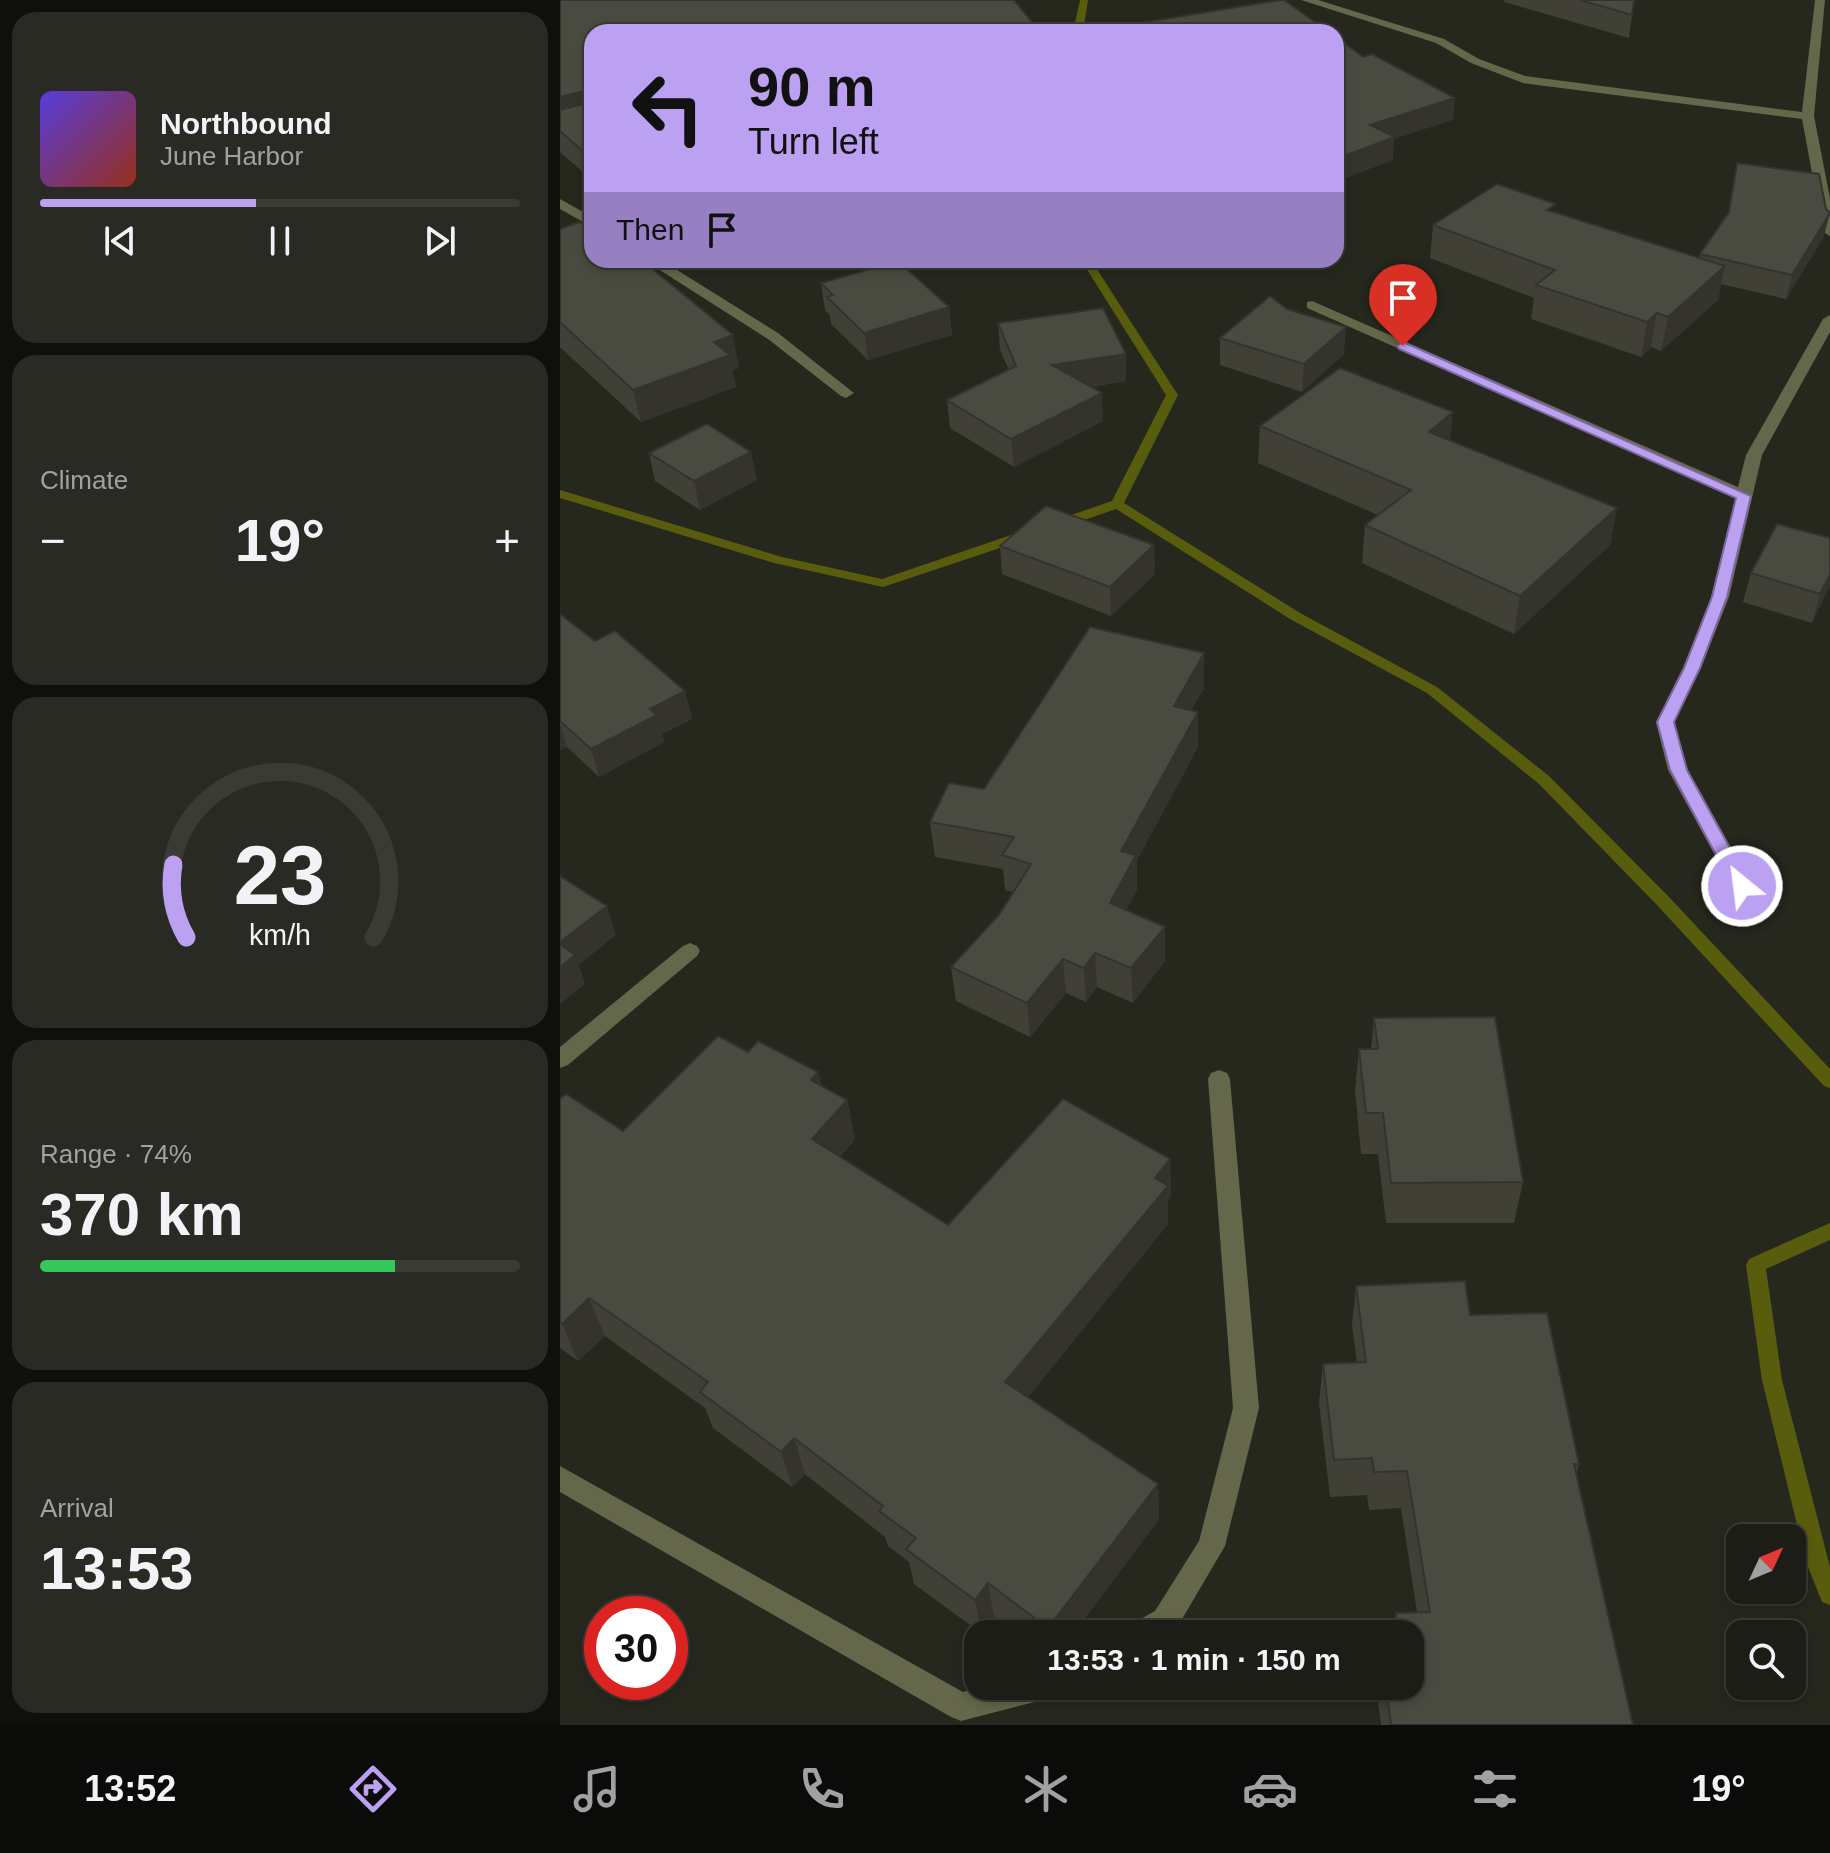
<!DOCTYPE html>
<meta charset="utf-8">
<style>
body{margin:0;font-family:Helvetica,sans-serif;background:#292a23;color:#f1f3f6;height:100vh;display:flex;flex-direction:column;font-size:30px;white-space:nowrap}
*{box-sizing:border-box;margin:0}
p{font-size:26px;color:#a0a2a1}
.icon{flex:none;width:44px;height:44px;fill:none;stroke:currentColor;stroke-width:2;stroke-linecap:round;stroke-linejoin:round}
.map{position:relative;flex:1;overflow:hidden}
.details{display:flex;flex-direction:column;gap:12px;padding:12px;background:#0f100c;width:560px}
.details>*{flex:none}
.top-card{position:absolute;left:24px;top:24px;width:760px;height:244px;border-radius:24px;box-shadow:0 4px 12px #0003,0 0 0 2px #3a3b35;background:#bca0f2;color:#111;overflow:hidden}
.needle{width:52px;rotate:46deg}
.buttons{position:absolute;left:1166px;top:1524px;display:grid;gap:16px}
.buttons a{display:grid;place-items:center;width:80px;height:80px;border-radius:16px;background:#1c1d16;box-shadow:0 4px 12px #0003,0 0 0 2px #3a3b35;font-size:40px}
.speed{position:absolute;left:24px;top:1596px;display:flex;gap:16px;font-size:40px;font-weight:700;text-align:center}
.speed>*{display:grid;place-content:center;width:104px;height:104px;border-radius:50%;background:#1c1d16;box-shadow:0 4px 12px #0003,0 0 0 2px #3a3b35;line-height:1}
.speed .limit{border:12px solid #d22;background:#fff;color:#111}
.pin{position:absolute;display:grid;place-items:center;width:68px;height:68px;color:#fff;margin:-82px -34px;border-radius:50% 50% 50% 0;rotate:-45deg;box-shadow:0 0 8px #0007}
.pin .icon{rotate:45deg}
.me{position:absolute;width:88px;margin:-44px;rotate:331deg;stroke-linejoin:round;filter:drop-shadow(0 0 6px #0008)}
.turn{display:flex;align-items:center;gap:28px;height:168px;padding:0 32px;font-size:36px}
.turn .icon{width:104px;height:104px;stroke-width:2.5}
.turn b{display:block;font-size:56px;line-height:68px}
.then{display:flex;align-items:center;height:76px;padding:0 32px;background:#0003;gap:16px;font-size:30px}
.big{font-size:60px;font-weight:700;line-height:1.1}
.details .widget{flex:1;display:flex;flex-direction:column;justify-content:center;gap:12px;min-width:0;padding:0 28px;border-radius:24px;background:#292a23}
.details .dial{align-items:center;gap:0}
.dial svg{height:208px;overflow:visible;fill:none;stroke:#3a3b35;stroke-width:7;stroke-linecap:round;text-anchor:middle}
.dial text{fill:#f1f3f6;stroke:none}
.song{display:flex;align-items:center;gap:24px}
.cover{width:96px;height:96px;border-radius:12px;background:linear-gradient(135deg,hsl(250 70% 55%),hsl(10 70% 35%))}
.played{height:8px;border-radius:4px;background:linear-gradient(90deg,#bca0f2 45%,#3a3b35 45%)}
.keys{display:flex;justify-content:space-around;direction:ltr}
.heat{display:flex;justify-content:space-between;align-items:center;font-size:44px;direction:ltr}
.charge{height:12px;border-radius:6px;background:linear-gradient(90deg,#34c759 74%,#3a3b35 0)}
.trip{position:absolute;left:404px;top:1620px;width:460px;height:80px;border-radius:24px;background:#1c1d16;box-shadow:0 4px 12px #0003,0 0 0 2px #3a3b35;font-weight:700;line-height:80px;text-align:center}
.dock{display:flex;height:128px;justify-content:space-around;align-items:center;background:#0b0c09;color:#a0a2a1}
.dock .icon{width:56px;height:56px}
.dock .active{color:#bca0f2}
.dock b{font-size:36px;color:#f1f3f6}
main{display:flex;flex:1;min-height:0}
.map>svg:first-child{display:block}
</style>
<main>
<section class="details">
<div class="widget">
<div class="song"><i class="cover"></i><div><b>Northbound</b><p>June Harbor</p></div></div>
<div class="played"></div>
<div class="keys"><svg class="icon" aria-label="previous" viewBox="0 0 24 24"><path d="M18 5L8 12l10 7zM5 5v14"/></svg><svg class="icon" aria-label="pause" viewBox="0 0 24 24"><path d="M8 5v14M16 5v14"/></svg><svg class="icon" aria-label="next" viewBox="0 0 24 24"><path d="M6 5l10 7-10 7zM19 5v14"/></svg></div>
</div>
<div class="widget"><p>Climate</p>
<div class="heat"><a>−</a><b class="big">19°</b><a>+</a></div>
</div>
<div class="widget dial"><svg viewBox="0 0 100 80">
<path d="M14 69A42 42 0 1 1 86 69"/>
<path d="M14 69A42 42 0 0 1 9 41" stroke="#bca0f2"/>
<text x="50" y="56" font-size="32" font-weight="700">23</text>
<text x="50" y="72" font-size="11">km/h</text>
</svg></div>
<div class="widget"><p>Range · 74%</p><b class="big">370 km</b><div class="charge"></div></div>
<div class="widget"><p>Arrival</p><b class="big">13:53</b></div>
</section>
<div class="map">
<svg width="1270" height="1725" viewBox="0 0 1270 1725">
<rect width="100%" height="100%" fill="#26271d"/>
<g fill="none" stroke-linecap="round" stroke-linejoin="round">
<g fill="#585d0e" fill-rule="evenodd">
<polygon points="520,0 528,0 523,32 513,32"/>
<polygon points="521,260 531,260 618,395 564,503 740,613 877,687 989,776 1109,897 1270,1069 1270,1088 1264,1086 1097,905 979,784 867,693 730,619 556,509 504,527 494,527 494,521 552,501 606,395"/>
<polygon points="0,490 222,557 322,579 457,533 467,533 469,536 467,539 323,587 214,563 0,498"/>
<polygon points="1270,1223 1270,1240 1206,1269 1222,1380 1270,1567 1270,1605 1262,1602 1246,1562 1202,1380 1186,1265 1189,1259"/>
</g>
<polygon fill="#64674a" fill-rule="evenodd" points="130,943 137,946 140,951 137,956 8,1065 0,1068 0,1047 123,946"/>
<g fill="#64674a" fill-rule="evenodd">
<polygon points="741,0 758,0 884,39 919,59 965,76 1242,112 1255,0 1265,0 1254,116 1270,198 1270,236 1263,232 1242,119 963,83 911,63 876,43"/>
<polygon points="0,199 32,217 32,227 0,209"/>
<polygon points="84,260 101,260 218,333 294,393 286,398 281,396 208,339"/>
<polygon points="752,301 1178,487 1186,455 1263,319 1270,315 1270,332 1202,455 1169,597 1141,668 1114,722 1128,770 1192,886 1189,891 1175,891 1172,886 1108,770 1096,722 1123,668 1151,597 1176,498 747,308 747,302"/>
<polygon points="659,1070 667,1073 670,1079 699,1408 665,1546 615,1631 609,1634 568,1634 572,1624 595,1611 639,1541 673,1408 648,1079 651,1073"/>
<polygon points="0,1466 403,1692 428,1686 502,1686 498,1696 401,1721 391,1717 0,1492"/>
</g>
</g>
<g fill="#404037">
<polygon points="0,0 32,32 32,180 0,152"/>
<polygon points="944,0 1074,0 1069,38 944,2"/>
<polygon points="569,25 769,32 569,32"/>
<polygon points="1177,163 1264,236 1226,299 1161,284 1158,300 1101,351 1091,347 1081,357 971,319 974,298 870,258 873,225 995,212 1139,258 1140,254 1168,214"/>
<polygon points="0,229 179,368 172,370 176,387 81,422 1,348 0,348"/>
<polygon points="261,283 389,307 392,335 308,360 271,324 270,315 265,310"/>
<polygon points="438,323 566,381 531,387 543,421 454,467 390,428 387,400 449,370 440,350"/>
<polygon points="660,338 784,354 742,392 660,365"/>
<polygon points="700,426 890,440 1057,508 1050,545 954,634 802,563 805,525 818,515 698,463"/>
<polygon points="89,453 197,480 140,510 95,481"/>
<polygon points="594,545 595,574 551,616 442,574 440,546"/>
<polygon points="1191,573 1270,585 1252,623 1183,602"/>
<polygon points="0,614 35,641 125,691 132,719 102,734 104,742 39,777 7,747 0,750"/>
<polygon points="644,688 631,710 638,712 638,747 577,860 577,890 566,910 605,927 605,961 573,1003 537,987 526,1002 506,993 470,1037 396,1001 391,967 439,915 453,892 445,890 443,869 375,857 370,822 424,789"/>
<polygon points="814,1018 963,1182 954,1223 826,1223 818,1154 801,1154 795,1090 799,1049 811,1049"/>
<polygon points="188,1052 258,1072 261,1086 287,1100 295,1139 280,1157 388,1225 610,1159 611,1197 608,1201 608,1224 468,1397 598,1484 599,1519 513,1634 456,1634 434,1617 421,1633 354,1584 349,1562 328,1546 325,1537 245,1474 232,1487 153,1428 145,1408 45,1336 18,1361 0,1348 0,1099 63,1131"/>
<polygon points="796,1286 910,1315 1019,1464 1016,1474 1073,1725 821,1725 816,1686 850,1686 832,1634 836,1613 857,1612 841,1508 809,1510 807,1495 770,1497 759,1403 763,1364 797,1363 792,1325"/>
</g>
<g fill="#34342d">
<polygon points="28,90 32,108 0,124 0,97"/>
<polygon points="895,98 893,120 834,139 833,160 776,182 776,159 810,125"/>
<polygon points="1270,213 1264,236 1226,299 1232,275"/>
<polygon points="1165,266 1158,300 1101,351 1108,317"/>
<polygon points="389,307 392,335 308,360 304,333"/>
<polygon points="1097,313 1091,347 1081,357 1087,322"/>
<polygon points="786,327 784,354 742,392 744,364"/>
<polygon points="173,335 179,368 172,370 176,387 81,422 73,390 154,342"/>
<polygon points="566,354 566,381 493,392 492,365"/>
<polygon points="542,393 543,421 454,467 451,439"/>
<polygon points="893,412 889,449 869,432"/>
<polygon points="191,452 197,480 140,510 134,481"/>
<polygon points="1057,508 1050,545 954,634 960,596"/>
<polygon points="594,545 595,574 551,616 550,587"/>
<polygon points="1270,574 1270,585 1252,623 1260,594"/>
<polygon points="644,653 644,688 614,741 614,706"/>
<polygon points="125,691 132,719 102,734 104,742 39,777 31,749 90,709"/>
<polygon points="638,712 638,747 577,860 577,890 551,938 550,903 561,851"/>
<polygon points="0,724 7,747 0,750"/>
<polygon points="47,906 56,935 19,965 25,984 0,1004 0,942"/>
<polygon points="605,927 605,961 573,1003 571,968"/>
<polygon points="535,953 537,987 526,1002 524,968"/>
<polygon points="503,959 506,993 470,1037 467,1003"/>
<polygon points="258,1072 267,1111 251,1080"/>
<polygon points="287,1100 295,1139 261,1178 252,1139"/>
<polygon points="610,1159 611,1197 608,1201 608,1224 450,1419 445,1382"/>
<polygon points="29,1298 45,1336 18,1361 2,1324"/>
<polygon points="234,1438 245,1474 232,1487 221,1452"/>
<polygon points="598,1484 599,1519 513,1634 489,1634 488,1628"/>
<polygon points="428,1583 434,1617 421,1633 415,1600"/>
</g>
<g fill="#4a4b40" stroke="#34342d" stroke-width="2">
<polygon points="0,0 454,0 480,32 32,32 32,159 0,131 0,110 27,103 28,90 0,97"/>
<polygon points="720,0 724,0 769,32 580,32 569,25"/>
<polygon points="1020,0 1074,0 1072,15"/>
<polygon points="776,37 803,57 812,54 895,98 810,125 835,137 776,159"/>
<polygon points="1177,163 1259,174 1266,209 1270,213 1232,275 1140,254 1169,212"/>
<polygon points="937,184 996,204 987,210 1165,266 1108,317 1097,313 1087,322 976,285 995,270 873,225"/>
<polygon points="19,222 32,230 32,260 80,260 85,263 173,335 154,342 170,355 73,390 0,322 0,229"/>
<polygon points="338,261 389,307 304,333 267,297 273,295 261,283"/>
<polygon points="710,296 727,309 786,327 744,364 660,338"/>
<polygon points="543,308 566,354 492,365 542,393 451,439 387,400 456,366 438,323"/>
<polygon points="780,368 893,412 869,432 1057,508 960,596 805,525 851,490 700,426"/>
<polygon points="147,424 191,452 134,481 89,453"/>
<polygon points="486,506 594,545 550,587 440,546"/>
<polygon points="1217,524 1270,538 1270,574 1260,594 1191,573"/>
<polygon points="0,614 35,641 55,631 125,691 90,709 97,715 31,749 0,721"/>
<polygon points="530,627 644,653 614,706 638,712 561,851 576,855 550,903 605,927 571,968 535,953 524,968 503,959 467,1003 391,967 439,915 471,864 442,855 454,837 370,822 389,783 424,789"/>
<polygon points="0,876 47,906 0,942"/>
<polygon points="0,944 15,955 0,967"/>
<polygon points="935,1017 963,1182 831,1183 823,1113 806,1113 799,1049 818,1049 814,1018"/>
<polygon points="158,1036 188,1052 198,1041 258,1072 251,1080 287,1100 252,1139 388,1225 503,1099 610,1159 595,1178 608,1186 445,1382 598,1484 488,1628 428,1583 415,1600 346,1549 356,1538 319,1511 323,1506 234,1438 221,1452 140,1392 148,1382 29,1298 2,1324 0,1322 0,1099 6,1094 63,1131"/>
<polygon points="905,1281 910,1315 987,1313 1019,1464 1014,1464 1073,1725 831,1725 826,1686 850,1686 850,1634 830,1634 839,1634 836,1613 870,1612 847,1471 814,1472 812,1458 774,1460 763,1364 806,1362 796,1286"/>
</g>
<polygon fill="#bca0f2" stroke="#7a689d" stroke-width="2" points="843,342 1191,496 1167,597 1140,668 1114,722 1127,770 1191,886 1188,890 1175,890 1110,770 1097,722 1124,668 1152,597 1176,498 839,349 837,346"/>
</svg>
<div class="buttons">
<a><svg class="needle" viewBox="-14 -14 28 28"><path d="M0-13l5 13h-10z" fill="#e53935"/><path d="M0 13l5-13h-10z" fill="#a0a2a1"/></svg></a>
<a><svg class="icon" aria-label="search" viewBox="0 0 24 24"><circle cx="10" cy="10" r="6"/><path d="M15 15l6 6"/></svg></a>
</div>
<div class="speed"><div class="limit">30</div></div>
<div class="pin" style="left:843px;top:346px;background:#d93025"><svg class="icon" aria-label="arrive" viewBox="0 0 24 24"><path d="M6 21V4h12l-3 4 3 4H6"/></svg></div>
<svg class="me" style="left:1182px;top:886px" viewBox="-20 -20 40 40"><circle r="17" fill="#bca0f2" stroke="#fff" stroke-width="3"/><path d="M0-11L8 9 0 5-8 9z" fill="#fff"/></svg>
<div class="trip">13:53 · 1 min · 150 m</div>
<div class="top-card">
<div class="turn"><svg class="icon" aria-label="left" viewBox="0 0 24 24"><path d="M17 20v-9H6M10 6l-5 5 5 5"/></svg><div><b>90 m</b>Turn left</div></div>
<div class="then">Then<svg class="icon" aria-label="arrive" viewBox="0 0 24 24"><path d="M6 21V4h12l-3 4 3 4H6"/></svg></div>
</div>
</div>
</main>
<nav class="dock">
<b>13:52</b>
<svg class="icon active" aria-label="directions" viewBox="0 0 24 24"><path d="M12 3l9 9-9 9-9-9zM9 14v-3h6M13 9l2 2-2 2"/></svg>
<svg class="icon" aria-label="music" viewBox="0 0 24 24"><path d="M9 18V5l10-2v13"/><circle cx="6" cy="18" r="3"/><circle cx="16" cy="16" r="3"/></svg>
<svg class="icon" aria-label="phone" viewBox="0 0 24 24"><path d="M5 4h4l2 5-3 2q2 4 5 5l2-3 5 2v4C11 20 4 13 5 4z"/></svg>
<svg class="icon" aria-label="climate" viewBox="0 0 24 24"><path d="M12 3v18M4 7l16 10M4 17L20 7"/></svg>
<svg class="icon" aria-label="car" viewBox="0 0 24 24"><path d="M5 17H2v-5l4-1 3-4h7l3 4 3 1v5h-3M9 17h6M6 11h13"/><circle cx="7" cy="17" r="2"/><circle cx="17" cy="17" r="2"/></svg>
<svg class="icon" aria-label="filters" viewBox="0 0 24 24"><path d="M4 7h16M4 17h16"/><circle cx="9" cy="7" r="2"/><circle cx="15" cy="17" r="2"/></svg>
<b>19°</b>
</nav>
